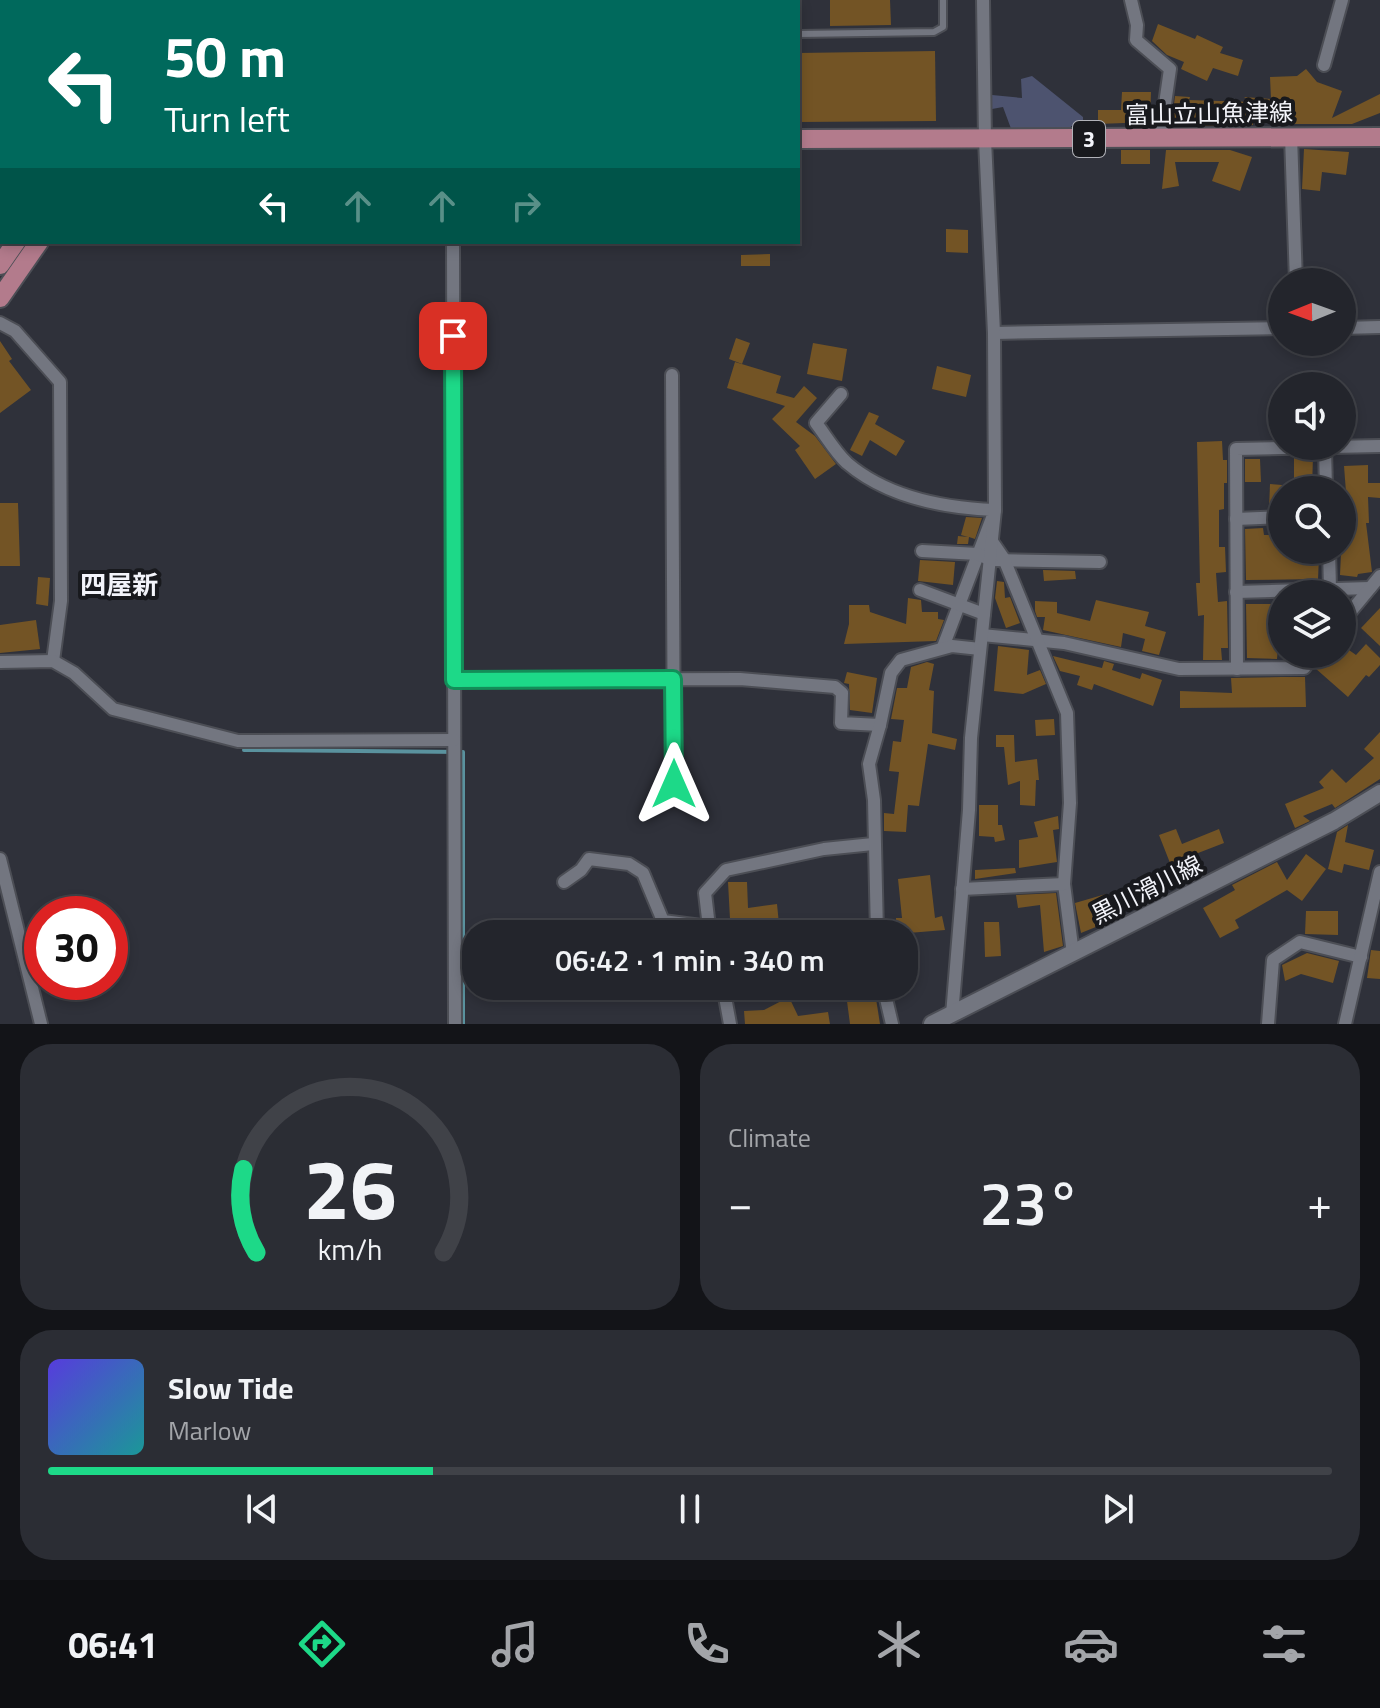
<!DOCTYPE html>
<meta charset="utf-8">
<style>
body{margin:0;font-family:"Titillium Web","Noto Sans JP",sans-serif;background:#2b2d34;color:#f1f3f6;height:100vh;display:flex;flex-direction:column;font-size:30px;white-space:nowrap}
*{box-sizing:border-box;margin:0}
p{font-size:26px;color:#a3a5a9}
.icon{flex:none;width:44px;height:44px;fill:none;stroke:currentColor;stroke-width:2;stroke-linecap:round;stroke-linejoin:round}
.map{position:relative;height:1024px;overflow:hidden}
.side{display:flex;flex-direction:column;gap:20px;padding:20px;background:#131418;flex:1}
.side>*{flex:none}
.hud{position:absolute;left:0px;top:0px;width:800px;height:244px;box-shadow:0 4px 12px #0003,0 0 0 2px #404248;background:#00695c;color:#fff;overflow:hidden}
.needle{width:52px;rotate:269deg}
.fabs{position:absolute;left:1268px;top:268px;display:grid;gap:16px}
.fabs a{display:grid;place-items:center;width:88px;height:88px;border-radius:50%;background:#23252c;box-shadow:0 4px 12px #0003,0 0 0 2px #404248;font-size:40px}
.speed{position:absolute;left:24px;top:896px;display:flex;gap:16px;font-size:40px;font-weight:700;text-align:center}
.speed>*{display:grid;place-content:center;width:104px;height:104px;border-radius:50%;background:#23252c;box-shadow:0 4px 12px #0003,0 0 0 2px #404248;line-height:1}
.speed .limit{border:12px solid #d22;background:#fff;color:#111}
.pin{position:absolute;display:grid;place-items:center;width:68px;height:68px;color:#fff;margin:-34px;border-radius:16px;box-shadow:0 4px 12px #0006}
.me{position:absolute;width:88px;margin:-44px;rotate:0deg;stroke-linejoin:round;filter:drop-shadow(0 0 6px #0008)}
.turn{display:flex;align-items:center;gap:28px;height:168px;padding:0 32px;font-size:36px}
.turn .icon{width:104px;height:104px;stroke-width:2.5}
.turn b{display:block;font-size:56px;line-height:68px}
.lanes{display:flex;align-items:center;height:76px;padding:0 32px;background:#0003;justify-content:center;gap:40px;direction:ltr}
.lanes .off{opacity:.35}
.big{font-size:60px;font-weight:600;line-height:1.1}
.side .card{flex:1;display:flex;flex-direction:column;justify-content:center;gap:12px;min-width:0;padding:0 28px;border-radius:32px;background:#2b2d34}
.side .dial{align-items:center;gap:0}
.dial svg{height:208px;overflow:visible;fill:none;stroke:#404248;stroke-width:7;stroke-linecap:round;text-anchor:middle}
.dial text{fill:#f1f3f6;stroke:none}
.song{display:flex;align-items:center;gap:24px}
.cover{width:96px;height:96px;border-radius:12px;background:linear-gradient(135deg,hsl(250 70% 55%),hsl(180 70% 35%))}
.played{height:8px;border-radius:4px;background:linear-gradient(90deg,#1dd988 30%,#404248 30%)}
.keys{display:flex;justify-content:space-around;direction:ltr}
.heat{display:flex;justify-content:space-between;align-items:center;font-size:44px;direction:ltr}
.side .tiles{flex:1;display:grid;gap:20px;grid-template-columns:1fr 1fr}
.card:last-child{grid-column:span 2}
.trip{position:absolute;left:462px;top:920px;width:456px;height:80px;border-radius:32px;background:#23252c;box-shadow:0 4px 12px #0003,0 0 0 2px #404248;font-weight:600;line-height:80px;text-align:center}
.tab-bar{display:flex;height:128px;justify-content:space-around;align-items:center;background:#0e0f12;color:#a3a5a9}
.tab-bar .icon{width:56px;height:56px}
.tab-bar .selected{color:#1dd988}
.tab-bar b{font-size:36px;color:#f1f3f6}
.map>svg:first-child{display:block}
</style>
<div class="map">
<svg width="1380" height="1024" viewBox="0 0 1380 1024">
<rect width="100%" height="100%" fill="#2f313a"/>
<polygon fill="#4d536f" points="1032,76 1083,117 1083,126 1071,126 1071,133 1013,134 1003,107 992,109 992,95 1022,98 1021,79"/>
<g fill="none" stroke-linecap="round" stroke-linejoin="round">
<polyline stroke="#5a929e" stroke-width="4" points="244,750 463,752 463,1024"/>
</g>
<g fill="#735425">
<polygon points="830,0 890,0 891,25 830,26"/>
<polygon points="1158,24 1195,39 1197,35 1223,47 1220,53 1243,60 1238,76 1213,68 1207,81 1181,69 1184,62 1167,55 1152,41"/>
<polygon points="935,51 936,121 798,122 798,53"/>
<polygon points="1306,69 1317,82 1342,91 1332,118 1380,94 1380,113 1352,124 1282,124 1253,119 1253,125 1195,126 1172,121 1175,96 1190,97 1189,100 1252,102 1244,97 1271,99 1270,77 1297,76"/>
<polygon points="1122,92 1151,92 1150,122 1098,124 1098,110 1121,110"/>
<polygon points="1304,149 1349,152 1346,175 1322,172 1320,191 1302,189"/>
<rect x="1121" y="150" width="29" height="14"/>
<polygon points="1166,150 1230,150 1252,157 1240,191 1212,181 1219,162 1175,162 1179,186 1162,189"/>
<polygon points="946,229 968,230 968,253 946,252"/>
<polygon points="770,254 770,266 741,266 741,255"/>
<polygon points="736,338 750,343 742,364 729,359"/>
<polygon points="0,341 12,359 9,361 31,390 0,413"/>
<polygon points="813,343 847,349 842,381 807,374"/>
<polygon points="735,362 781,376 776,393 794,398 804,386 817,398 796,422 815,436 836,464 815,479 795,450 800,446 772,419 785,406 727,388"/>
<polygon points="937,366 971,375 966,397 932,389"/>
<polygon points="869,412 879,416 875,424 905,441 896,456 870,440 862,456 850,450"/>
<polygon points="1222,441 1223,460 1227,460 1227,483 1224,483 1224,509 1219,510 1219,547 1225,547 1226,572 1216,573 1218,602 1227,601 1228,648 1221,648 1222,660 1203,660 1204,615 1198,616 1196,583 1200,583 1197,442"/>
<polygon points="1313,456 1312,490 1294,490 1294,457"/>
<polygon points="1245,459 1260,459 1261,482 1245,482"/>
<polygon points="1368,465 1368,483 1380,483 1380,498 1368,497 1369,523 1366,523 1372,572 1358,574 1357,577 1340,575 1342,531 1349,531 1344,466"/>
<polygon points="1270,484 1282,485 1282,508 1269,509"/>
<polygon points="0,503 18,503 20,566 0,566"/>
<polygon points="966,517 982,518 975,539 969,537 968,544 957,544 958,536 968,537 961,535"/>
<polygon points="1263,528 1264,535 1282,535 1282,550 1291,550 1291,556 1319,557 1318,579 1246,580 1245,529"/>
<polygon points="920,560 955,562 953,585 918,581"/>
<polygon points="1043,570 1075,571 1076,579 1044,581"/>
<polygon points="38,577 50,578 48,606 36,604"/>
<polygon points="997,581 1004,582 1005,598 1010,597 1020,623 1006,628 995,598"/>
<polygon points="908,598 921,600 922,612 938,612 938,619 944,620 936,641 844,644 849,624 849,605 869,605 870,612 906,624"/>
<polygon points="1096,600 1149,612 1145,626 1166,632 1159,655 1142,651 1145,639 1123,633 1121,647 1043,630 1045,617 1037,617 1035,611 1035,601 1057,602 1057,613 1090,621"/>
<polygon points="1246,604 1282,604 1277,659 1247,658"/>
<polygon points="1380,608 1380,646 1361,628"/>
<polygon points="36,620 40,649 0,653 0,625"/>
<polygon points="1366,644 1380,658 1380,665 1369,677 1366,675 1348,697 1315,668 1327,654 1342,654 1342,645 1356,655"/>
<polygon points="998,646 1029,650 1027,675 1040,670 1046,684 1023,694 994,691"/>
<polygon points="1053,656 1102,668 1104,661 1114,664 1112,670 1140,679 1142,673 1162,680 1153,706 1094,684 1092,690 1077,685 1080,676 1060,671"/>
<polygon points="927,662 934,664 929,690 934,691 932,733 957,739 955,750 928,744 919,806 908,805 906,832 884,831 884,813 894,814 899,772 889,771 893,741 901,742 904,720 891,719 897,688 907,688 911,667"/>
<polygon points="847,672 877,678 872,713 850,710 849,684 844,683"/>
<polygon points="1282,677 1305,677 1306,707 1180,708 1180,691 1232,693 1231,678"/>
<polygon points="1054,719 1055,735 1036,736 1035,720"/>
<polygon points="1380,732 1380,779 1335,808 1332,804 1303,816 1310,821 1295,828 1285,804 1324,788 1319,782 1332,769 1346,783 1374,758 1364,749"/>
<polygon points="996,735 1014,735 1015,762 1037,759 1039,780 1036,780 1035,806 1020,805 1020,781 1008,785 1004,747 996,747"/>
<polygon points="979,805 998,805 998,825 1002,825 1005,840 995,842 994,837 979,836"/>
<polygon points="1058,816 1059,829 1053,830 1057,862 1019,868 1019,840 1038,837 1034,822"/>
<polygon points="1348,825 1345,842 1374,850 1369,870 1344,864 1342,873 1328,869 1337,832"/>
<polygon points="1176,829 1182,844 1219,829 1224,843 1180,860 1190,879 1176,887 1167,871 1172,868 1159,835"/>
<polygon points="1306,854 1326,869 1302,901 1287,890 1235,920 1239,928 1220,938 1203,908 1235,890 1232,885 1277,862 1287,880"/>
<polygon points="1015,868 1016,873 975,879 975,870"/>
<polygon points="930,875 935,918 942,916 945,930 896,934 896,918 902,918 898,879"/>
<polygon points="728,882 747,882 748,908 777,904 780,934 741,934 740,920 730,919"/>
<polygon points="1056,893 1063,946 1044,952 1040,905 1018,908 1016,895"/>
<polygon points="1106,894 1113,920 1081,933 1075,903"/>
<polygon points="1306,911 1338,911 1338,935 1305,934"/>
<polygon points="984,922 999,922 1001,956 985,957"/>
<polygon points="1371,950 1380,951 1380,979 1367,978"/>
<polygon points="1307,953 1339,961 1333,983 1301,974 1285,981 1282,965"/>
<polygon points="845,986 874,986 880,1024 850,1024"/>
<polygon points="789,997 798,1016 828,1012 830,1024 745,1024 744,1011 764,1010"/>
</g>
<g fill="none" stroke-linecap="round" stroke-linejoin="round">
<g stroke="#4c4e55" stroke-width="10">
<g id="service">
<polyline points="676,0 676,2"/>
<polyline points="798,34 934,32 943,27 943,0"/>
</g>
</g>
<g stroke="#4c4e55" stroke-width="16">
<g id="minor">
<polyline points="25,0 28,2"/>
<polyline points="1131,0 1137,25 1136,40 1170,69 1160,139"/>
<polyline points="448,2 449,0"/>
<polyline points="1324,65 1342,0"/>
<polyline points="1291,136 1296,282"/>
<polyline points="453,242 455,1024"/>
<polyline points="0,323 15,331 60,382 61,601 53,661"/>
<polyline points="1342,328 1380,327"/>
<polyline points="994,333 1282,328"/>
<polyline points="672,375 674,784"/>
<path d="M841,394L816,423C826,436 835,452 847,463C888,498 944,508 995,510L943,647"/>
<polyline points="1325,447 1326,490"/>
<polyline points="1236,519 1282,517"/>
<polyline points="1329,550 1330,589"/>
<polyline points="922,551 978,554 991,560 1100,562"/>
<polyline points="920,590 984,614"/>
<polyline points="1236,592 1370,588"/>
<polyline points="1342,622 1380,576"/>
<polyline points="982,635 1064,643 1179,669 1304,668 1315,654"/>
<polyline points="0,662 53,661 74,673 113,709 238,741 454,740"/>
<polyline points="1237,669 1236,449 1380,446"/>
<polyline points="454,680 740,679 835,687 842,693 841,723 880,725 891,673 901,660 952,646 980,649"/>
<polyline points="0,859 41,1024"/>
<polyline points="564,882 581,870 589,859 629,864 643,873 663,921 709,927 717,934"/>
<polyline points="1064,884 1073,954"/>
<polyline points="962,889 1064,884 1070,803 1067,713 1004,559 993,543"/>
<polyline points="709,927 705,893 726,870 824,849 873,844"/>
<polyline points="877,934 874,800 869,764 880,725"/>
<polyline points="723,986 730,1024"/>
<polyline points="883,986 892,1024"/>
<polyline points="952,1015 969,810 971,738 995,510 994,333 985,140 983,0"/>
<polyline points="1268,1024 1273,960 1300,942 1361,957"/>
<polyline points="1345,1024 1380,872"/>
</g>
</g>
<g stroke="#4c4e55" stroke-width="18">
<polyline id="tertiary" points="44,2 44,0"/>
</g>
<g stroke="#4c4e55" stroke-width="20">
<polyline id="secondary" points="932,1024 1334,821 1380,793"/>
</g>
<g stroke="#4c4e55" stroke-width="22">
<g id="primary">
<polyline points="185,2 186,0"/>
<polyline points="208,2 210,0"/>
<polyline points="798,139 1380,137"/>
<polyline points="0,151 2,151"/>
<polyline points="0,265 16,242"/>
<polyline points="0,298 39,242"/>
</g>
</g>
<use href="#service" stroke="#737680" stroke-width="6"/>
<use href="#minor" stroke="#737680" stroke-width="12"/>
<use href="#tertiary" stroke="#737680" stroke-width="14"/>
<use href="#secondary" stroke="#737680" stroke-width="16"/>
<use href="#primary" stroke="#b37b8c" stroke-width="18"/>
</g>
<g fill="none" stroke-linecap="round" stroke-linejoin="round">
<g stroke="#138d58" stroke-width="20">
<polyline id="route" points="453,336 454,680 673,679 674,784"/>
</g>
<use href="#route" stroke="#1dd988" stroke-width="14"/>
</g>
<g text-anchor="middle" stroke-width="8" stroke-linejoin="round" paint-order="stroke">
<rect fill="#18191d" stroke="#b1b2b8" stroke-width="2" x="1073" y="121" width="32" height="36" rx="6"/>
<g font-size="22" font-weight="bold" fill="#f3f4fa">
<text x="1089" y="147">3</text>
</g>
<g font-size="24" fill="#f3f4fa" stroke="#18191d">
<text transform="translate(1209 114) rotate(-1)" y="8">富山立山魚津線</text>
<text transform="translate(1147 890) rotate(-27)" y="8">黒川滑川線</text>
</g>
<g font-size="26" font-weight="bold" fill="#f3f4fa" stroke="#18191d">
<text x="119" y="594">四屋新</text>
</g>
</g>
</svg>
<div class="fabs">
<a><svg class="needle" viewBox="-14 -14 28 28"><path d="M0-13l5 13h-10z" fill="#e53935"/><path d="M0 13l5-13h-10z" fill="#a3a5a9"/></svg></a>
<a><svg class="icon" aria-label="sound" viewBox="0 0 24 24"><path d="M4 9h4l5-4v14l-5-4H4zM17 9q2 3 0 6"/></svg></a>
<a><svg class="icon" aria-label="search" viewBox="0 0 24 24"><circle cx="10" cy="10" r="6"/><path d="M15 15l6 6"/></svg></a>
<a><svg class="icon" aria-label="layers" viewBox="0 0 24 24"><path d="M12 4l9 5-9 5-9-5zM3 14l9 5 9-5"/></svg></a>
</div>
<div class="speed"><div class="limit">30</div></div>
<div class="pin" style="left:453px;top:336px;background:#d93025"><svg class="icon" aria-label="arrive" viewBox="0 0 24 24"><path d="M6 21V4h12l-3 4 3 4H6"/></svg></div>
<svg class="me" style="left:674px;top:784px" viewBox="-20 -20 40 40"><path d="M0-17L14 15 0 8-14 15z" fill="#1dd988" stroke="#fff" stroke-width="4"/></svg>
<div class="trip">06:42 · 1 min · 340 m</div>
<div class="hud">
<div class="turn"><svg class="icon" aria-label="left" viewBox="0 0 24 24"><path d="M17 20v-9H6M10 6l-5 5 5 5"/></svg><div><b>50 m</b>Turn left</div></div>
<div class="lanes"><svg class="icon" aria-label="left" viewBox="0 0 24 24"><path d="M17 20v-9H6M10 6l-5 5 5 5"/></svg><svg class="icon off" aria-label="ahead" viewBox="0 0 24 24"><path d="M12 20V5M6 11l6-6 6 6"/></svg><svg class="icon off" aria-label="ahead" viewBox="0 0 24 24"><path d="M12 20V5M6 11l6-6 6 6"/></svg><svg class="icon off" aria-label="right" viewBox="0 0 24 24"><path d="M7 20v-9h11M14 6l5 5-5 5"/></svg></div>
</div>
</div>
<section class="side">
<div class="tiles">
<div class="card dial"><svg viewBox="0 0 100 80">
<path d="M14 69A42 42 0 1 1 86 69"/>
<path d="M14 69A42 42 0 0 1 9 37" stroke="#1dd988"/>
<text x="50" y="56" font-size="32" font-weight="700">26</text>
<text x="50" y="72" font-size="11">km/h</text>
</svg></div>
<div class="card"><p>Climate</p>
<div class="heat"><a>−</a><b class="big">23°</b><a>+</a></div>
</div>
<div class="card">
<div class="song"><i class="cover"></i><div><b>Slow Tide</b><p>Marlow</p></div></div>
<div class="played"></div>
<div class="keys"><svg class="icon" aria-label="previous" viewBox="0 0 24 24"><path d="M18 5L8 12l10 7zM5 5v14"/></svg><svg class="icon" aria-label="pause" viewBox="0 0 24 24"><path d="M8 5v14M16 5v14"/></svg><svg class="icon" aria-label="next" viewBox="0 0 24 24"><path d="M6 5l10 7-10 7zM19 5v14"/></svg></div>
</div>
</div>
</section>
<nav class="tab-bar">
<b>06:41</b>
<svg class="icon selected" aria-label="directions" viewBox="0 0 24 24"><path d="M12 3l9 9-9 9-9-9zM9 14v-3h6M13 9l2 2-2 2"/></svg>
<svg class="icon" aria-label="music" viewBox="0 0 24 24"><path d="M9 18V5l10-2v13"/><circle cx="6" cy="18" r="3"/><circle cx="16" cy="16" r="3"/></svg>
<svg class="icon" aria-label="phone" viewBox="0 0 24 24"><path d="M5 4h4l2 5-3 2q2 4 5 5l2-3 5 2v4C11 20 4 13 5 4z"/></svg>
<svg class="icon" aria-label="climate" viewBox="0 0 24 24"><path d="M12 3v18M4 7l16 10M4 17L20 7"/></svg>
<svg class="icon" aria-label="car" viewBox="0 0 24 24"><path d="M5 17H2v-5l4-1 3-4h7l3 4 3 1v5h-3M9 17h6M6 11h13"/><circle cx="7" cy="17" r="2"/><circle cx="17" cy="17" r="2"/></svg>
<svg class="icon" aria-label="filters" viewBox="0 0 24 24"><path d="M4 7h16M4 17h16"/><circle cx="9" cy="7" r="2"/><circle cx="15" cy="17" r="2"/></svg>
</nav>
